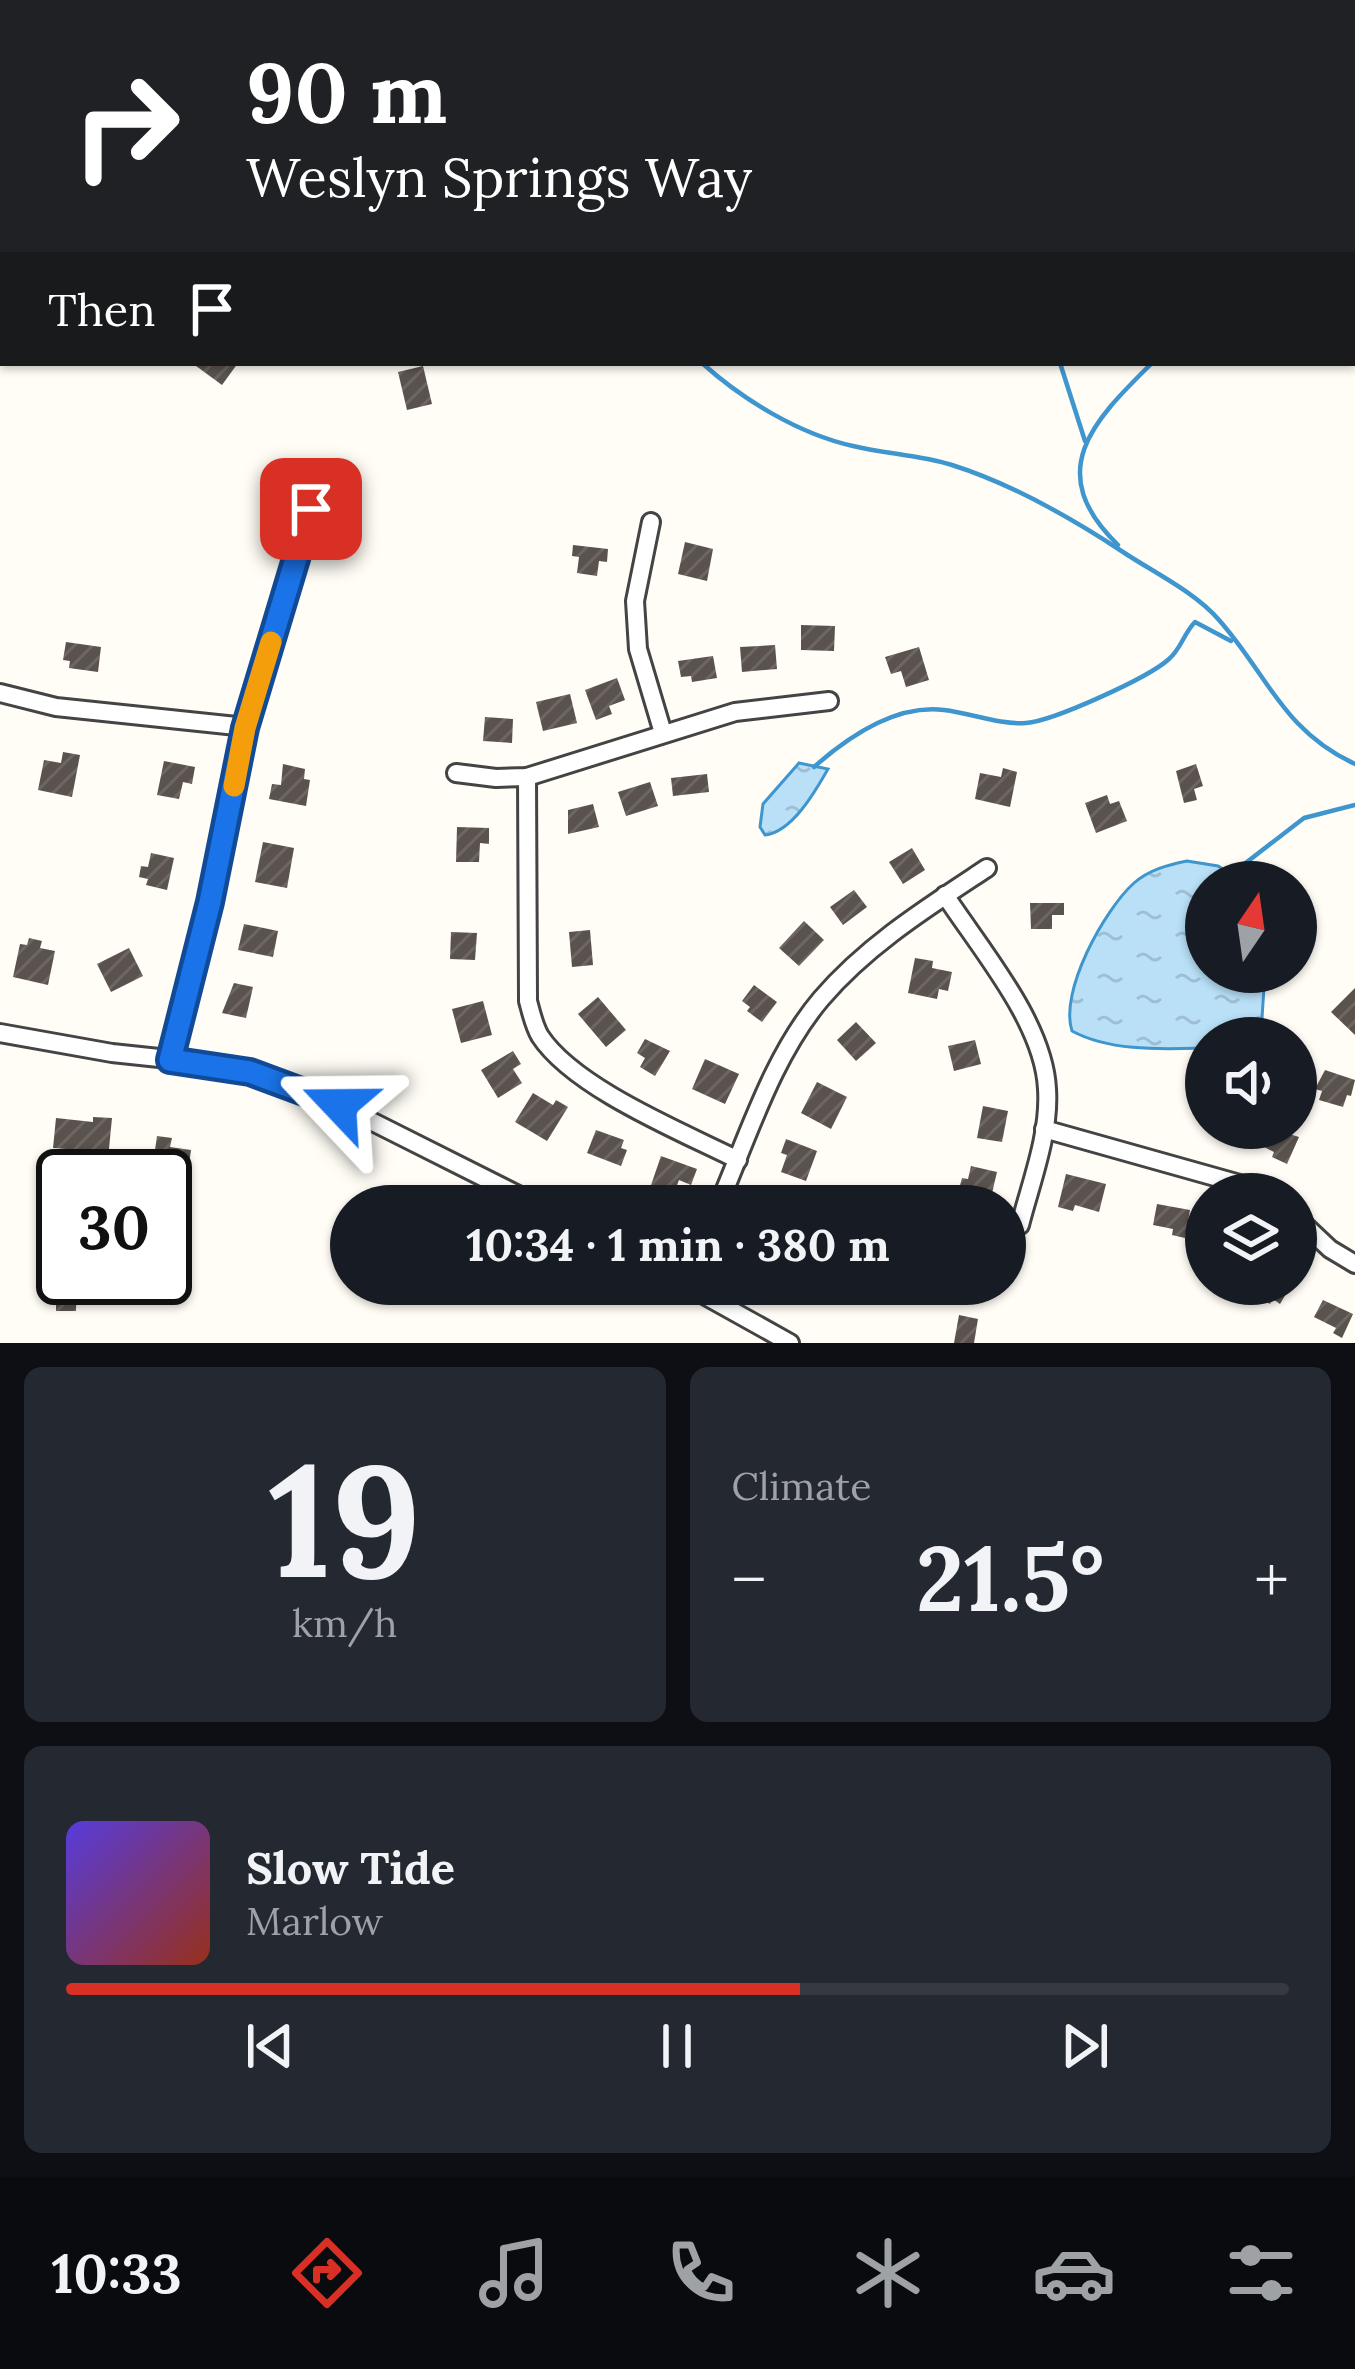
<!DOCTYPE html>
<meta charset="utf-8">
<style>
body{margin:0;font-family:Lora,serif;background:#242831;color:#f1f3f6;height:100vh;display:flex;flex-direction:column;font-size:45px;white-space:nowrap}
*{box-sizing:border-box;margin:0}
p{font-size:39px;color:#9ea1a6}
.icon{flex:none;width:66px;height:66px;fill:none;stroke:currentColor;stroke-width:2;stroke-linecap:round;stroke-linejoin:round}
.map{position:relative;height:1343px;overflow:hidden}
.panel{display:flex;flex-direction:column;gap:24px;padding:24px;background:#0d0f14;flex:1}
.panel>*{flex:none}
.banner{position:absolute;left:0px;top:0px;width:1356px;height:366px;box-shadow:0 3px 9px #0004;background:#202124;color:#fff;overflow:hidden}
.needle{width:78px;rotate:13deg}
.fabs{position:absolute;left:1185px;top:861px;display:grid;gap:24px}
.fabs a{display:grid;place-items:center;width:132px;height:132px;border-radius:50%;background:#171b24;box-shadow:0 3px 9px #0004;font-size:60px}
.speed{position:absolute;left:36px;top:1149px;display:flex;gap:24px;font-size:60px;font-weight:700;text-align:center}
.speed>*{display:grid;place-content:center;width:156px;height:156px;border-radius:50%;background:#171b24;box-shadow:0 3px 9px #0004;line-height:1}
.speed .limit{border:6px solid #111;border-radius:18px;background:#fff;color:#111}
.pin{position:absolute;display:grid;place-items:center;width:102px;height:102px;color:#fff;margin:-51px;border-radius:24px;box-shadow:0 6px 18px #0006}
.me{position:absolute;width:132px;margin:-66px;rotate:293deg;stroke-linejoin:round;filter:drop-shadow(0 0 9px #0008)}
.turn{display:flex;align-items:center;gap:42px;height:252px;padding:0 48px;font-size:54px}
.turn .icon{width:156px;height:156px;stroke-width:2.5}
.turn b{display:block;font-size:84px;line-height:102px}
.then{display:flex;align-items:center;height:114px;padding:0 48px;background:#0003;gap:24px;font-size:45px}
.big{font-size:90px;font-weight:700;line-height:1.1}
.panel .widget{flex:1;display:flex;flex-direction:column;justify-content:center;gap:18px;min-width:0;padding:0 42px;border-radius:18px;background:#242831}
.panel .dial{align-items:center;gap:0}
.dial b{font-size:156px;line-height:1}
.song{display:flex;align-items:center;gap:36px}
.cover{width:144px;height:144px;border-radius:18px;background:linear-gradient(135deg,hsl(250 70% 55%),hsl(10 70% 35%))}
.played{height:12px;border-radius:6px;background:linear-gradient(90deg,#d93025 60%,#363941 60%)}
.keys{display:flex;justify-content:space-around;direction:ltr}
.heat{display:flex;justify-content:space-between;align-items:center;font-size:66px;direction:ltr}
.panel .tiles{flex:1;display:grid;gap:24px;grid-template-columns:1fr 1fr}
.widget:last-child{grid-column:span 2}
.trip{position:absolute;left:330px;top:1185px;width:696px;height:120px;border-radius:60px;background:#171b24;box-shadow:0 3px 9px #0004;font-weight:700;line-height:120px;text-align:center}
.menu{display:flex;height:192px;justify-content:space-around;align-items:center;background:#090b0e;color:#9ea1a6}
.menu .icon{width:84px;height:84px}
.menu .current{color:#d93025}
.menu b{font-size:54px;color:#f1f3f6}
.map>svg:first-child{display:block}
</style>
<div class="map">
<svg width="1355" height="1343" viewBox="0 0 1355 1343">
<defs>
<pattern id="water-ripples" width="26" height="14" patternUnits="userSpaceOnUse" patternTransform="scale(3)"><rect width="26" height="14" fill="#b9e0f7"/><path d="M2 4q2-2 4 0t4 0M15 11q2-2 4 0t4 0" fill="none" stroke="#9ebfd3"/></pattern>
<pattern id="building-hatch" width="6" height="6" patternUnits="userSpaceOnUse" patternTransform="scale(3)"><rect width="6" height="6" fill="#5a524d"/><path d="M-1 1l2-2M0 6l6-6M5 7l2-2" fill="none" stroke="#6d6662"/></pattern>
</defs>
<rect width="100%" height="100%" fill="#fffdf5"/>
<g fill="url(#water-ripples)" stroke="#3f96cf" stroke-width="3">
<path d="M799,763L828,769C815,792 792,832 765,835L760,827L763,804Z"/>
<path d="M1187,861L1218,866L1244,882H1206V972H1265L1262,1018L1251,1038H1206V1048C1163,1049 1111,1052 1072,1031C1059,992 1104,910 1134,883C1149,870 1167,865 1187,861Z"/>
</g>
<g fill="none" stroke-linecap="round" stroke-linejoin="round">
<g stroke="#3f96cf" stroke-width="4.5">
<polyline points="521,0 523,3"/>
<polyline points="1031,0 1031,3"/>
<path d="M702,363C743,400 799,434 853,446C886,454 920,455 952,465C1012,484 1070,517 1123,552C1153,572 1195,592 1219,620C1267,674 1283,731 1355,764"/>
<polyline points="1060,363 1085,441"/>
<path d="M1118,545C1043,472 1092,422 1152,363"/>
<path d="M814,767C849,736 896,704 944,710C971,713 999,725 1026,723C1053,721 1148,678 1169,659C1181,649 1184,633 1195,622L1231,641"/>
<polyline points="1221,882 1304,818 1355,805"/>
</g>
</g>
<g fill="url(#building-hatch)">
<polygon points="192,363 238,363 222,385"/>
<polygon points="423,366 432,404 407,410 398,372"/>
<polygon points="685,542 713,549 707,581 678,574"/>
<polygon points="573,545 608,549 607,562 599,561 597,576 577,573 579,557 572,556"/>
<polygon points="801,625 835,626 834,651 801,650"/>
<polygon points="66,642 101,647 98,672 69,668 70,661 63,660"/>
<polygon points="775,645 777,669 742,672 740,647"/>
<polygon points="919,647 929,680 906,687 901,671 891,674 885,657"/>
<polygon points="713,656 717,678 692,682 691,676 681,677 678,661"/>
<polygon points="617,678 625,700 609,706 612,714 596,720 585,690"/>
<polygon points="570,694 577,723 543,731 536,702"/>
<polygon points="485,717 513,719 512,743 483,741"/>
<polygon points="63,752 80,755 72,797 38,790 44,760 61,763"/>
<polygon points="164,761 195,767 192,784 183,782 179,799 157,795"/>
<polygon points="283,764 305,769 304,779 310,780 306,806 269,799 272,784 281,785"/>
<polygon points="1196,764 1203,786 1194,789 1197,800 1184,803 1176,771"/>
<polygon points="1003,768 1017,772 1010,807 975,799 980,773 1001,777"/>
<polygon points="707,774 709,792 673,796 671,778"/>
<polygon points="650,782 658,806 626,816 618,792"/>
<polygon points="1107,795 1110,804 1119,801 1127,821 1096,833 1085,803"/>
<polygon points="593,804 599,827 568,834 568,810"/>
<polygon points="457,827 489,828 489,844 480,843 479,862 456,862"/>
<polygon points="263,842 294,848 287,888 255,882"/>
<polygon points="912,848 925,870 903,884 889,862"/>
<polygon points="151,853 174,858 167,890 146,885 148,879 139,877 141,866 148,867"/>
<polygon points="854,890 867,907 843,925 830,907"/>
<polygon points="1030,903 1064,903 1064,915 1052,915 1052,929 1031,929"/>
<polygon points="804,921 824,940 799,966 779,948"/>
<polygon points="244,924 278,931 273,957 238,950"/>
<polygon points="590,930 593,965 572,967 569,932"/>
<polygon points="451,932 477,933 475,960 450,959"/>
<polygon points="29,938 42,941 40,948 55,951 48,985 13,977 20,944 27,945"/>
<polygon points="129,948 143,976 111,992 97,964"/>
<polygon points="915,958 933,961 932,968 952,972 948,991 939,989 937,999 908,993"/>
<polygon points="234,983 253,987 246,1018 222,1013"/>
<polygon points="754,985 777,1002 762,1022 747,1011 750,1007 742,1001"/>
<polygon points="1355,988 1355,1035 1331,1012"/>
<polygon points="598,997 626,1030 606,1047 578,1014"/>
<polygon points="483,1001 492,1035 461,1043 452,1009"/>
<polygon points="856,1022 876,1043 856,1061 837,1040"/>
<polygon points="645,1039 670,1051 655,1076 640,1067 645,1058 637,1053"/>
<polygon points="975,1040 981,1064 954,1071 948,1046"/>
<polygon points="513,1051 521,1064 513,1069 522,1083 498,1098 481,1070"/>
<polygon points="705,1059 739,1074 725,1104 692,1089"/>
<polygon points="1325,1070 1355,1080 1351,1096 1347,1095 1343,1107 1319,1100 1322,1091 1315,1089"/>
<polygon points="817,1082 847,1097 831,1129 801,1113"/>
<polygon points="533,1093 553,1105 556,1100 568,1107 547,1141 515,1122"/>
<polygon points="983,1106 1008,1111 1002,1142 977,1138"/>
<polygon points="93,1117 112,1118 108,1159 78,1160 79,1150 53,1148 56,1118 93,1122"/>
<polygon points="1270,1128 1299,1137 1287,1164 1272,1157 1274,1152 1262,1146"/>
<polygon points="596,1130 624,1140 621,1148 627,1150 621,1166 587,1153"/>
<polygon points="157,1136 172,1138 170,1147 191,1150 188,1172 178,1171 177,1178 158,1176 159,1164 147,1162 148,1149 155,1150"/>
<polygon points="786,1139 817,1151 806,1181 781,1172 787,1155 781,1153"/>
<polygon points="661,1156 697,1169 691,1185 679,1180 673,1196 650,1188"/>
<polygon points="971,1166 997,1172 989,1206 955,1204 962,1178 968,1179"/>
<polygon points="1066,1174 1106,1184 1099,1212 1075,1205 1073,1211 1058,1207"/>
<polygon points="1157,1204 1190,1210 1185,1238 1172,1235 1173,1229 1153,1225"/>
<polygon points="56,1278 77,1278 76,1311 56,1311"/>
<polygon points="1246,1284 1292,1284 1280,1304 1273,1299 1270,1304 1259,1298 1262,1293"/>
<polygon points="1323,1300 1353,1314 1342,1338 1333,1333 1336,1328 1314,1317"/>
<polygon points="959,1315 978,1319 974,1343 954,1343"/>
</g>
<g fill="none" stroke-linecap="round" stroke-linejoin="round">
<g stroke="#444" stroke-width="22">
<g id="minor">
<polyline points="849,0 858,3"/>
<polyline points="753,3 755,0"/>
<polyline points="651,522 635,601 638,649 663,733"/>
<polyline points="0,693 56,707 246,727"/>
<polyline points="456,773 496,778 527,777 735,712 829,701"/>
<path d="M527,777L528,1001C531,1012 534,1026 540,1036C574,1088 682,1132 738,1160"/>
<path d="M945,895C981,950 1044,1023 1047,1089C1050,1134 1031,1182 1020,1225"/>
<polyline points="0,1033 112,1053 225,1065 276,1079 361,1116 540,1206"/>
<polyline points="170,1060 178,1017 210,901 246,727 323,470"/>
<polyline points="1044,1129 1247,1186 1264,1194"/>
<path d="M718,1206C748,1137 772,1057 821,999C867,945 928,907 987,868"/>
<polyline points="1296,1217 1330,1249 1355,1264"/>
<polyline points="684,1284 790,1343"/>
</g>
</g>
<use href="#minor" stroke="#fff" stroke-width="16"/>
</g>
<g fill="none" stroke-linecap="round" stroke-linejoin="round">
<g stroke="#114b97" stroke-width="30">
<polyline id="route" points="311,509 245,728 210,902 170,1060 250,1072 339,1105"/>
</g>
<use href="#route" stroke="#1a73e8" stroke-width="21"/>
<polyline stroke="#f59e0b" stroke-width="21" points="234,786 245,728 271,642"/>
</g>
</svg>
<div class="fabs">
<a><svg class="needle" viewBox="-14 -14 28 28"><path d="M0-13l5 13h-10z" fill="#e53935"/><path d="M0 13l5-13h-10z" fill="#9ea1a6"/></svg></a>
<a><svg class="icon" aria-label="sound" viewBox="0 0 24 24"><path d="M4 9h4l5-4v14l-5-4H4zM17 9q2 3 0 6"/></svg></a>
<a><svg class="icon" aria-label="layers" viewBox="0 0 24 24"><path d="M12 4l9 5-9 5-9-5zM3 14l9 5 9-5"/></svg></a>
</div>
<div class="speed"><div class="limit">30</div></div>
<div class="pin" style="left:311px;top:509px;background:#d93025"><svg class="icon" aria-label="arrive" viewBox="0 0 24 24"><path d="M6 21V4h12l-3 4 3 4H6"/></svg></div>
<svg class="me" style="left:339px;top:1105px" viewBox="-20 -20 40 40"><path d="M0-17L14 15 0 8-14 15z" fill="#1a73e8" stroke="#fff" stroke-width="4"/></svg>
<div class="trip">10:34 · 1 min · 380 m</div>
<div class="banner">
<div class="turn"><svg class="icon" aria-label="right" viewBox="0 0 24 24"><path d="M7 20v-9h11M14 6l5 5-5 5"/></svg><div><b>90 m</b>Weslyn Springs Way</div></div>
<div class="then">Then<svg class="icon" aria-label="arrive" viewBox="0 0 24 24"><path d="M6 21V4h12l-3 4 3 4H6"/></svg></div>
</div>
</div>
<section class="panel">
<div class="tiles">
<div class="widget dial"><b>19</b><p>km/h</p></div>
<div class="widget"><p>Climate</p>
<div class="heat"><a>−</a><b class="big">21.5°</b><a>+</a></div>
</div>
<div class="widget">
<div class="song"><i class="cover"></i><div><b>Slow Tide</b><p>Marlow</p></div></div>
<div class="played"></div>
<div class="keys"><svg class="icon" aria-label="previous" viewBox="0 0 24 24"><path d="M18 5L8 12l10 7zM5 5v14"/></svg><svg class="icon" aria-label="pause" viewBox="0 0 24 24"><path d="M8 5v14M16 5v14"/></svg><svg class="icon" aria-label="next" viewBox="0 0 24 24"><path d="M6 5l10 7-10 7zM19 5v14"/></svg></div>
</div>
</div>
</section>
<nav class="menu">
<b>10:33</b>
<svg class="icon current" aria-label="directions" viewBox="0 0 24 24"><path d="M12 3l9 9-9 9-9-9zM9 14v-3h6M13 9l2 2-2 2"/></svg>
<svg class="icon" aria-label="music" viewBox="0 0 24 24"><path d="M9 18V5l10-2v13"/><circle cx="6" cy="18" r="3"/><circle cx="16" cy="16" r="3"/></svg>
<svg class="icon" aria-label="phone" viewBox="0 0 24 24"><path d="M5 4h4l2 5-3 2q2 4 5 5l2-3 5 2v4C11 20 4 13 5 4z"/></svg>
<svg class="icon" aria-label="climate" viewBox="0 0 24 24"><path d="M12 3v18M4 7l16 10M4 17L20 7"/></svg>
<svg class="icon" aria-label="car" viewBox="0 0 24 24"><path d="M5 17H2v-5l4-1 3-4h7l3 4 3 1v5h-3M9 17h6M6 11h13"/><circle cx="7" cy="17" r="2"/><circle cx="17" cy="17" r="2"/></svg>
<svg class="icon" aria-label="filters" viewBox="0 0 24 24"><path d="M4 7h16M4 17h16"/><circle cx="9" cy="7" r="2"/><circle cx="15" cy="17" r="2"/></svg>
</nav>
